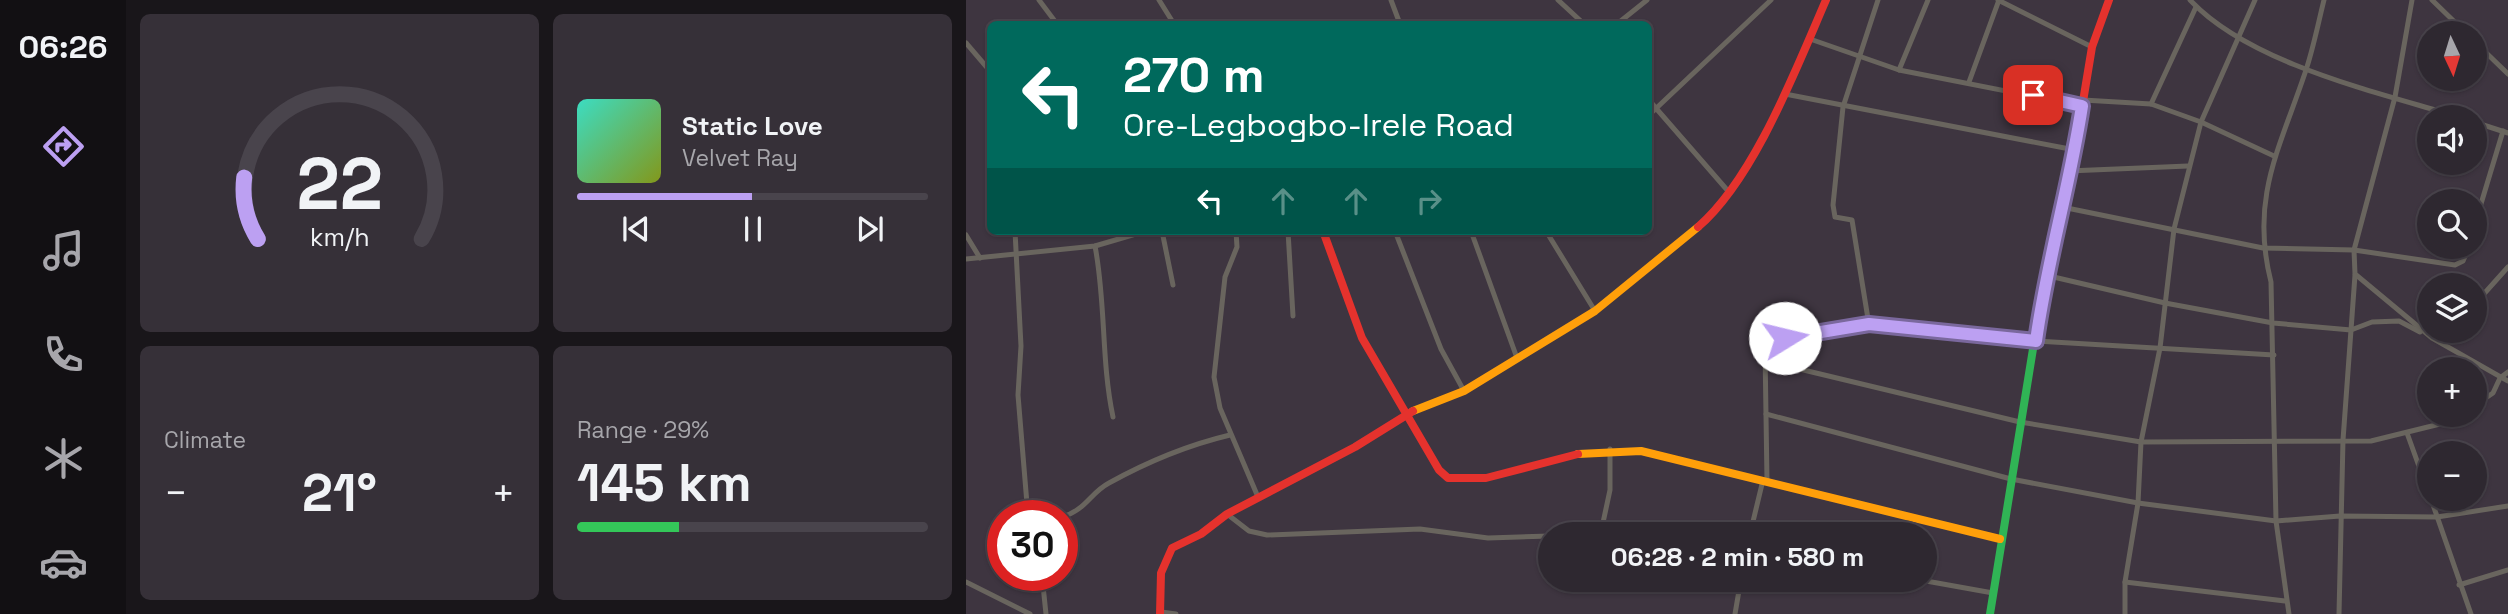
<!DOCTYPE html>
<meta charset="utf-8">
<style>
body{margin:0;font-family:"Space Grotesk",sans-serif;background:#363038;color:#f1f3f6;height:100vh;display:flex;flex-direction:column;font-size:26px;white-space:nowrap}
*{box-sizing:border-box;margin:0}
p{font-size:23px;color:#a7a6ab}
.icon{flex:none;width:38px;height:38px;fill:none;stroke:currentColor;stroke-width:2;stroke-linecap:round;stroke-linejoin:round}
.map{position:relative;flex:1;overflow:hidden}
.details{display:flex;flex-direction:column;gap:14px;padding:14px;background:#19161a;width:840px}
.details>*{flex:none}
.banner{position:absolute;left:21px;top:21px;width:665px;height:214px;border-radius:10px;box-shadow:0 2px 5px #0004,0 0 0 2px #49444c;background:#00695c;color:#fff;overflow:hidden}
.needle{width:46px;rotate:176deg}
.buttons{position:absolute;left:1451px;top:21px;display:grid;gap:14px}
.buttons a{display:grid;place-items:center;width:70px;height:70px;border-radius:50%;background:#2e2830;box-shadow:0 2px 5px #0004,0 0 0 2px #49444c;font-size:35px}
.speed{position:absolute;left:21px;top:500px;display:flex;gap:14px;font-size:35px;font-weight:700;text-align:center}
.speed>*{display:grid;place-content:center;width:91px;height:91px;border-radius:50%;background:#2e2830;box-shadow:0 2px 5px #0004,0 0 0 2px #49444c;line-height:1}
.speed .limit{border:10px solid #d22;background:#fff;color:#111}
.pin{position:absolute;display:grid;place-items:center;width:60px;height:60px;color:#fff;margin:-30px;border-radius:14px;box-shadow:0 4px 10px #0006}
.me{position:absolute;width:77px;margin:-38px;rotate:81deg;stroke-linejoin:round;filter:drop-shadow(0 0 5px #0008)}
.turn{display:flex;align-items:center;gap:24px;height:147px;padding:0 21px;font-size:32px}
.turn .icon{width:91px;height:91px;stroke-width:2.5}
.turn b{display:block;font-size:49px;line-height:60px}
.lanes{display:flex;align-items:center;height:66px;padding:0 21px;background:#0003;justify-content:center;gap:35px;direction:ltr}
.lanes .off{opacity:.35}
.big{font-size:52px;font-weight:700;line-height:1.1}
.details .tile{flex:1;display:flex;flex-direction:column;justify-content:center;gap:10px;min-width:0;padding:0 24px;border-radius:10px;background:#363038}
.details .dial{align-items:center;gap:0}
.dial svg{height:182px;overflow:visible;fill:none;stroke:#49444c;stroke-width:7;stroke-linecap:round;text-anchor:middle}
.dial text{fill:#f1f3f6;stroke:none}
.song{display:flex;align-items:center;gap:21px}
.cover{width:84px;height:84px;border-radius:10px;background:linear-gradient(135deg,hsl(170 70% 55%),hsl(70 70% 35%))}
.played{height:7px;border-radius:4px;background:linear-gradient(90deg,#bca0f2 50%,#49444c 50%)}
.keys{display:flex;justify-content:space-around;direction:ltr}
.heat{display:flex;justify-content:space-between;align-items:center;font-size:38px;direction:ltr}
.charge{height:10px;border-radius:5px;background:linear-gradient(90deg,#34c759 29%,#49444c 0)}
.details .tiles{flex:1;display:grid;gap:14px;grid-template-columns:repeat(2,1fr)}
.trip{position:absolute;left:572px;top:522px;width:399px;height:70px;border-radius:35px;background:#2e2830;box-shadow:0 2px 5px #0004,0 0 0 2px #49444c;font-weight:700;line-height:70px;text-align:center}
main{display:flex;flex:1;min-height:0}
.dock{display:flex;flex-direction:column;width:126px;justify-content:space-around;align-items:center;background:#121013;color:#a7a6ab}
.dock .icon{width:49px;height:49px}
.dock .selected{color:#bca0f2}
.dock b{font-size:32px;color:#f1f3f6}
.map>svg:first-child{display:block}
</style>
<main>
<nav class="dock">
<b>06:26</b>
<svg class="icon selected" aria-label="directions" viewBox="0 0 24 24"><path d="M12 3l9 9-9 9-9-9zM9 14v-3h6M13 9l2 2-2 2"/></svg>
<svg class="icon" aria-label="music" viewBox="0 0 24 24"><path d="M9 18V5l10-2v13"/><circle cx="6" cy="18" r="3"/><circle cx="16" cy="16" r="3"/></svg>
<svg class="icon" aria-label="phone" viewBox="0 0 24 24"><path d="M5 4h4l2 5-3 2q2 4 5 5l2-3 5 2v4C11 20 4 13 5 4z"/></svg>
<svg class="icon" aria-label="climate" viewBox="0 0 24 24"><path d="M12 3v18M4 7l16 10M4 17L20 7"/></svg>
<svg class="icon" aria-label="car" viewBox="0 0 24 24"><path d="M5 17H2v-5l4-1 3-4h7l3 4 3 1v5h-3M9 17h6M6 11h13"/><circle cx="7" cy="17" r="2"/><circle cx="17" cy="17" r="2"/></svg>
</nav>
<section class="details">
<div class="tiles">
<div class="tile dial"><svg viewBox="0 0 100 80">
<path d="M14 69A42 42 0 1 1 86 69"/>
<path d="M14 69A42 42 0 0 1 8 42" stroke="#bca0f2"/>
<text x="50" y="56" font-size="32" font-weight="700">22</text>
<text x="50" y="72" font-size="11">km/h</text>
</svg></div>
<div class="tile">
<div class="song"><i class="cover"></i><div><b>Static Love</b><p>Velvet Ray</p></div></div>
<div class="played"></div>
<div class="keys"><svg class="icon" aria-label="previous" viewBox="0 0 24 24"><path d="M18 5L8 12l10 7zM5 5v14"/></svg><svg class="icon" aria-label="pause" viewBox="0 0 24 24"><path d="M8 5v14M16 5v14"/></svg><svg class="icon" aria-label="next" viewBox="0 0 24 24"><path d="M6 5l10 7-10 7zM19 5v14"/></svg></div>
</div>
<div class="tile"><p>Climate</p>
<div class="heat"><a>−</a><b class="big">21°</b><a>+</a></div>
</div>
<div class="tile"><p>Range · 29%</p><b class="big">145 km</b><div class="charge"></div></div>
</div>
</section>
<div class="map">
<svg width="1542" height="614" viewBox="0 0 1542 614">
<rect width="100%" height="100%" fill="#3e3540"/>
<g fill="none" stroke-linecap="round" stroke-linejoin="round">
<g stroke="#69655e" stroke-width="5">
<polyline points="73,0 91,24"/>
<polyline points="193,0 208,24"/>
<polyline points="425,0 434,24"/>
<polyline points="592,0 618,24"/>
<polyline points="1032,0 1126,47"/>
<path d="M1224,0C1284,64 1411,92 1493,117"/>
<polyline points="1446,0 1429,97 1388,250 1389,274 1466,338 1542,381"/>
<polyline points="1466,0 1500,33"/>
<polyline points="651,24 681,0"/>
<polyline points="844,39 933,70 1116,106"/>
<polyline points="1508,41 1542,74"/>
<polyline points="0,43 24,71"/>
<polyline points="933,70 962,0"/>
<polyline points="1003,82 1033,0"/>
<polyline points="819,94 1109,150"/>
<polyline points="682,99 762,191"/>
<polyline points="1117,100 1185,104 1235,122 1308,156"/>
<polyline points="1185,104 1230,7"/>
<polyline points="682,116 805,0"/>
<polyline points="1508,122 1542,133"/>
<polyline points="1102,171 1222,166"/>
<polyline points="1096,207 1297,248 1388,250 1489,265 1497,261 1503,247"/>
<polyline points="1508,227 1537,131"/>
<polyline points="49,231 55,346 52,395 62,516"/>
<polyline points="196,231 207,285"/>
<polyline points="270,231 271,247 259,277 248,377 254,408 292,497"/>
<polyline points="322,231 327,316"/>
<polyline points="429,231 475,349 498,391"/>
<polyline points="505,231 551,358"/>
<polyline points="580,231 629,311"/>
<polyline points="0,235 14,258"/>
<path d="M129,246C140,303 135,360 147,417"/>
<polyline points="0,259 129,246 180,231"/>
<polyline points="1079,275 1199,303 1307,323 1385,330 1406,322 1433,321 1454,332"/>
<polyline points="1508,305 1542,267"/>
<polyline points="903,325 886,220 869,217 867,205 877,107 912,0"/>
<polyline points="1476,342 1485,331"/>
<polyline points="800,361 1054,422 1175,442 1405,441 1474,424 1491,415"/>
<polyline points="1508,406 1527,393 1534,378 1542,372"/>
<polyline points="800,414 1045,479 1172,503 1310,521 1374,516 1471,517 1542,506"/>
<polyline points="1441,433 1463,494"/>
<polyline points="801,481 799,350 819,338 903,325 1070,341 1308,355"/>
<polyline points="1465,499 1505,614"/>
<polyline points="261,514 283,531 301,535 454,529 522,538 584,536"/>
<path d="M96,517C120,510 124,493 143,483C181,462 222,445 264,435"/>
<polyline points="635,532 644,490 644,449"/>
<polyline points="617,534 650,534"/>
<polyline points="784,534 797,480"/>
<polyline points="76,576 80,614"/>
<polyline points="949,579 1027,593"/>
<polyline points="0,582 64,614"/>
<polyline points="1159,582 1319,601"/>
<polyline points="1493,585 1542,570"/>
<polyline points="195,612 210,614"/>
<polyline points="769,614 775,579"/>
<polyline points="1159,614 1159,582 1172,503 1175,442 1194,348 1208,229 1235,122 1289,0"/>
<path d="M1323,614L1310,521L1305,282C1284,199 1313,150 1339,73C1347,50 1352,24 1358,0"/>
<polyline points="1373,614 1377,440 1389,275"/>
</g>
<polyline stroke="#30b455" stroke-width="8" points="1024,614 1079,275 1090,225"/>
<g stroke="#ff9f0a" stroke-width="8">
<polyline points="447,411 498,391 629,311 732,227"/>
<polyline points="612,454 675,451 1034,539"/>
</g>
<g stroke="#e5322d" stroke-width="8">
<polyline points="1090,225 1109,150 1126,47 1143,0"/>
<path d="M732,227C788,179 830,69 860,0"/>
<polyline points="357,231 396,338 473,470 482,478 520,478 612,454"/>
<polyline points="194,614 195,573 206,548 235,534 261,514 389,447 447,411"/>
</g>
</g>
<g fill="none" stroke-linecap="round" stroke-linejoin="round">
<g stroke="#7a689d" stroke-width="18">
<path id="route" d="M819,338L903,324L1070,341C1081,261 1104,185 1116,106L1067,95"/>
</g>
<use href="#route" stroke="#bca0f2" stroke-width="12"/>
</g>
</svg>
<div class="buttons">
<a><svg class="needle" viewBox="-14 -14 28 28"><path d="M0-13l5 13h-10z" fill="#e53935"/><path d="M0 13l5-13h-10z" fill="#a7a6ab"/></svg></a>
<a><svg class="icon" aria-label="sound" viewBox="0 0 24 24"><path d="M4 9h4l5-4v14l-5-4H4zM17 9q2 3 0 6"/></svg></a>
<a><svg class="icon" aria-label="search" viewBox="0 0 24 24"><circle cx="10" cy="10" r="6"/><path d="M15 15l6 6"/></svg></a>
<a><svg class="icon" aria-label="layers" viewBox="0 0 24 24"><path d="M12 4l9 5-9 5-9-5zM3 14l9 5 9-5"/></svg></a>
<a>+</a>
<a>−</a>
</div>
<div class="speed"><div class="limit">30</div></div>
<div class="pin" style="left:1067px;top:95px;background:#d93025"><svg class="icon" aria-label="arrive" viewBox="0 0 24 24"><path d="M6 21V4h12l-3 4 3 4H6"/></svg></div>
<svg class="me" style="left:819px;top:338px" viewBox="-20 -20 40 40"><circle r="19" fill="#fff"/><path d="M0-13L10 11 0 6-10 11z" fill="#bca0f2"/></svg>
<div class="trip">06:28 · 2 min · 580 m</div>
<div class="banner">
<div class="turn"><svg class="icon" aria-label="left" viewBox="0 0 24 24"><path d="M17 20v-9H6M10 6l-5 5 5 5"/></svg><div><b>270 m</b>Ore-Legbogbo-Irele Road</div></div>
<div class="lanes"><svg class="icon" aria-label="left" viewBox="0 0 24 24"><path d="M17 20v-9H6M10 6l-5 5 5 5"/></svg><svg class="icon off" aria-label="ahead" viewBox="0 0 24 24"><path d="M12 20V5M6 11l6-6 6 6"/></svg><svg class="icon off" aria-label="ahead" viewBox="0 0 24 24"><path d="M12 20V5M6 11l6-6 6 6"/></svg><svg class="icon off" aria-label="right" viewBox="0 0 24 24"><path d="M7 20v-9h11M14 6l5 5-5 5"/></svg></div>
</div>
</div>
</main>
